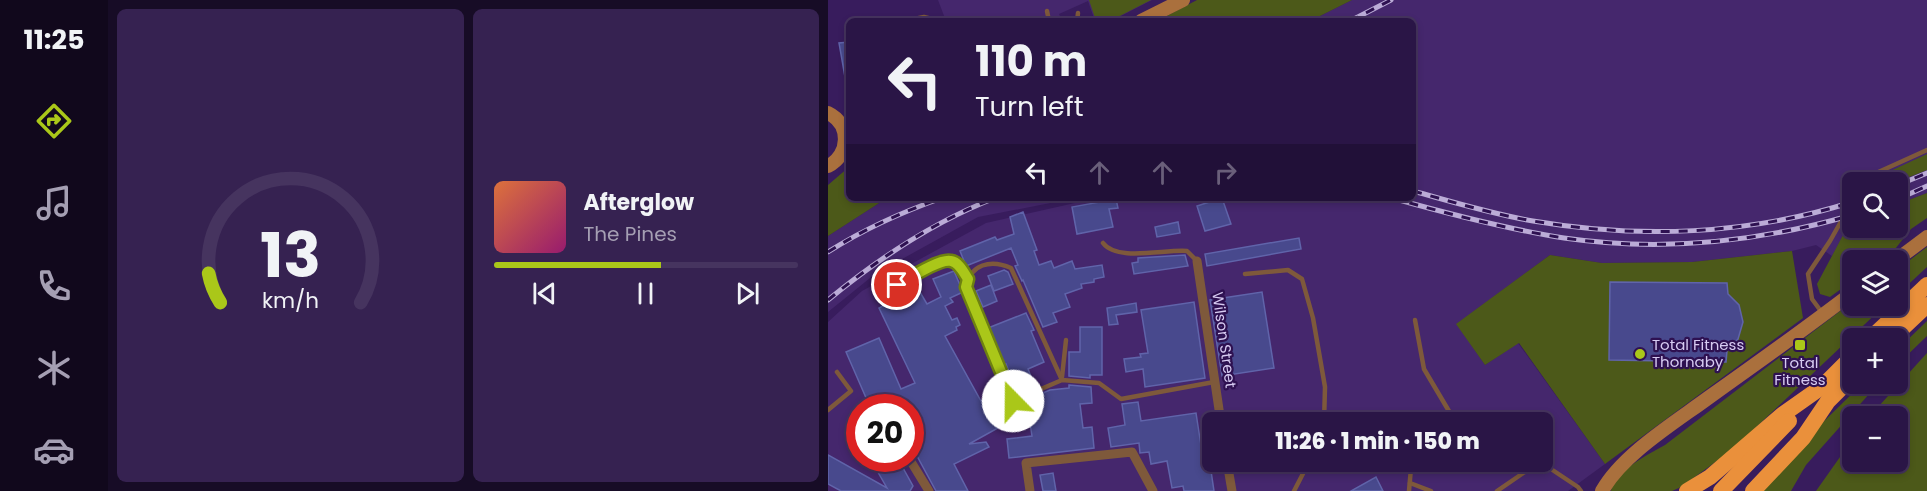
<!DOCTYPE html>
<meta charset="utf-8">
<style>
body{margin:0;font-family:Poppins,sans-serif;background:#362251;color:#f1f3f6;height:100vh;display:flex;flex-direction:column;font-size:22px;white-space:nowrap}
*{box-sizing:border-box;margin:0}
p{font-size:20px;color:#a59fb3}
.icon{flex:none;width:33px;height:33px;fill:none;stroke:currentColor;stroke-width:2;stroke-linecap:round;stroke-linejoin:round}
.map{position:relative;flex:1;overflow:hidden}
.sheet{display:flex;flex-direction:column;gap:9px;padding:9px;background:#170c26;width:720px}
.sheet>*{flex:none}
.banner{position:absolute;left:18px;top:18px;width:570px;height:183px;border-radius:9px;box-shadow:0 3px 9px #0003,0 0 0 2px #46345f;background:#2a1546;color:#f1f3f6;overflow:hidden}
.fabs{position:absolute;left:1014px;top:172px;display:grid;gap:12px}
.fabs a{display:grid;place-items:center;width:66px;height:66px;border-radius:9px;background:#2a1546;box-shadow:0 3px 9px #0003,0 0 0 2px #46345f;font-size:30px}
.speed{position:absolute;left:18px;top:394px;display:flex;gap:12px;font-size:30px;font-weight:700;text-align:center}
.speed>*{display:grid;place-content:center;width:78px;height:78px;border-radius:50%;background:#2a1546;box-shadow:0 3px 9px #0003,0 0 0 2px #46345f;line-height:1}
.speed .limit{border:9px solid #d22;background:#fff;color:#111}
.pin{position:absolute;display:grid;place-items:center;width:51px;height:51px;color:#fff;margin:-26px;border:3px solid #fff;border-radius:50%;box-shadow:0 2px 6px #0007}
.me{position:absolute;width:66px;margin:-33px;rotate:338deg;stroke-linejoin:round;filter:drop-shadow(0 0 4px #0008)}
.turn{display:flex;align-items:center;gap:21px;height:126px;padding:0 30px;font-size:27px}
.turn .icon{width:78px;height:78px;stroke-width:2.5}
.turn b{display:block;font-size:42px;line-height:51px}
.lanes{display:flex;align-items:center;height:57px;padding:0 30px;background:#0003;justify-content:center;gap:30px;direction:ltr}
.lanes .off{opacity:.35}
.sheet .tile{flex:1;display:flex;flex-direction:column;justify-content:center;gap:9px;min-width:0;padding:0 21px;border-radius:9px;background:#362251}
.sheet .dial{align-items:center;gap:0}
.dial svg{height:156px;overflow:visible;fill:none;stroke:#46345f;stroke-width:7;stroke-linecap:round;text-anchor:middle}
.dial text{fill:#f1f3f6;stroke:none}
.song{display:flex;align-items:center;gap:18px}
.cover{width:72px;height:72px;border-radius:9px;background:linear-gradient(135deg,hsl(20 70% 55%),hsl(320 70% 35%))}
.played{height:6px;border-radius:3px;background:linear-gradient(90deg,#aac719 55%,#46345f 55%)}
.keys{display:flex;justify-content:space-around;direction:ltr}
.sheet .tiles{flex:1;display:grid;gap:9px;grid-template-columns:repeat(2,1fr)}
.trip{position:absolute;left:374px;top:412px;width:351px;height:60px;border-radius:9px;background:#2a1546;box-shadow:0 3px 9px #0003,0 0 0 2px #46345f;font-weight:800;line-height:60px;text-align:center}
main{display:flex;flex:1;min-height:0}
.menu{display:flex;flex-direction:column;width:108px;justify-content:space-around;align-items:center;background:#11081c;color:#a59fb3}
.menu .icon{width:42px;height:42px}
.menu .current{color:#aac719}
.menu b{font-size:27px;color:#f1f3f6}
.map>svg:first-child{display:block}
</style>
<main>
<nav class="menu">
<b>11:25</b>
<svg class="icon current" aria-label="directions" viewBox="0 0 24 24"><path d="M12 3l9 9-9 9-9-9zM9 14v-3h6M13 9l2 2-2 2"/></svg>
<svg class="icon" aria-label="music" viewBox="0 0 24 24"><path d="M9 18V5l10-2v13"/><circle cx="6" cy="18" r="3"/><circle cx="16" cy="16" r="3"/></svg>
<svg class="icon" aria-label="phone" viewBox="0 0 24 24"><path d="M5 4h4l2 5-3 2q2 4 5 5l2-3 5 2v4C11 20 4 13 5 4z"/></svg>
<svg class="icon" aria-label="climate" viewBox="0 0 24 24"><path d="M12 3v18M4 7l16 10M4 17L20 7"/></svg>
<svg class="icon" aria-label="car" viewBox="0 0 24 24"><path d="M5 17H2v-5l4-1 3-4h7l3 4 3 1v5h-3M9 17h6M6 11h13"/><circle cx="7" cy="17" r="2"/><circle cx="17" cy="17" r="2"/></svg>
</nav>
<section class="sheet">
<div class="tiles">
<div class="tile dial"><svg viewBox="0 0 100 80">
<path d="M14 69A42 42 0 1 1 86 69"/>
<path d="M14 69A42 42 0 0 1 8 54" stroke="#aac719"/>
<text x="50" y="56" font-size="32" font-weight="700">13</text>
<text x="50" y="72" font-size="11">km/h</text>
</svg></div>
<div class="tile">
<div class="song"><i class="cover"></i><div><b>Afterglow</b><p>The Pines</p></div></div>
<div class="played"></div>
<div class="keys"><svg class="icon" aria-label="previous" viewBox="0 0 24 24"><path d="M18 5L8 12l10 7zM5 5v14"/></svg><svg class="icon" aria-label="pause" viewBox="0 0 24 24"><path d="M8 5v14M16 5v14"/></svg><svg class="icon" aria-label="next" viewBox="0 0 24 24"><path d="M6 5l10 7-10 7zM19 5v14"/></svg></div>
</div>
</div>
</section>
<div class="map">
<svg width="1099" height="491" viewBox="0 0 1099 491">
<rect width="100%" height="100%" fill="#381c5d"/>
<g fill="#45276d" fill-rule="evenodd">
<polygon points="110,0 324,0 283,21 267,21 260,1 231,14 234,21 118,21"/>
<path d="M524,0H1099V193L1070,204V183H1024V221L1004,256L988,245L964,251L864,262L774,263L722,255L629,324L657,365L690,343L777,464L740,491H0V322L34,291L158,223L269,198H585V21H482ZM32,408H82V459H32ZM384,423H714V462H384Z"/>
<polygon points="59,198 248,198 150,217 47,274 0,312 0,236"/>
</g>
<g fill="#4c5919">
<polygon points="261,0 323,0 282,21 268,21"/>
<polygon points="369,0 524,0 482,21 329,21"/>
<polygon points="1099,154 1099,170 1066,183 1048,183 1056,174"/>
<polygon points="21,167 21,198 59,198 0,236 0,185"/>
<polygon points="1099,193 1099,218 1083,229 1067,249 1051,261 1024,261 1024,281 1002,297 992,294 989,284 1022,222 1024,221 1024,228 1070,228 1070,204"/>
<polygon points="1099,247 1099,267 1070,294 1070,269"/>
<polygon points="964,251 975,318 777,464 691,343 657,365 628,324 722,255 774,263 864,262"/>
<path d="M1024,302V306H1056L904,450L853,487L844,491H783C785,472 821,454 837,445Z"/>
<polygon points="1099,321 1099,336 1070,364 1070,349"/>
<polygon points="1099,353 1099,491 988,491 1024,440 1024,462 1070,462 1070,417 1041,417"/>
<polygon points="1034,384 1050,384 978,465 963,491 933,491 989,428"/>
</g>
<g fill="#48498d" stroke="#6064aa" stroke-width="1.5">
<polygon points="21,42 21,76 17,77 11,43"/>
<polygon points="394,198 403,224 377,231 369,206"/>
<polygon points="288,199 290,208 281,209 285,227 249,234 244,207"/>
<polygon points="195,212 209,250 206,251 211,265 223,261 226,268 244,261 247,269 274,265 276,277 266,279 266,282 253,284 254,288 237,294 242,307 225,313 229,322 215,327 195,280 194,281 187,266 190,265 183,248 138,266 132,251 167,237 169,240 186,234 182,217"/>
<polygon points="350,222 352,233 329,237 327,227"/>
<polygon points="471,238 473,249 379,266 377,254"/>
<polygon points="357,255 360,266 306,274 304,263 310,262 310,258"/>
<polygon points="176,270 180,272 185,284 166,291 160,276"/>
<polygon points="126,271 135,292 122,298 125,302 117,306 124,320 129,318 132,325 128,327 129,330 117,336 153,401 165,395 179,423 141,444 158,442 161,447 126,464 140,491 108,491 82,443 82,441 91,437 82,419 82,408 58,408 52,395 39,400 18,352 51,338 73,389 87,383 51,308 89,287 99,304 113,297 105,279"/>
<polygon points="782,282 899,283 900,294 911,305 915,322 910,339 899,351 898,362 781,360"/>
<polygon points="163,285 169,301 155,307 148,291"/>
<polygon points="434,292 446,368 394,376 382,300"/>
<polygon points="366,302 377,378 317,387 315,369 298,372 296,359 313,357 312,354 320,353 313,310"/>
<polygon points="308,303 309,312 288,315 290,324 281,325 279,308"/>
<polygon points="198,313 206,330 203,331 216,362 200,369 206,384 189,391 178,364 175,365 160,328"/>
<polygon points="252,327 274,327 274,375 262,375 262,378 241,376 241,352 252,352"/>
<polygon points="241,385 263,387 264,403 252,404 255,428 264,427 266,448 181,458 179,439 204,436 201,417 212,416 210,395 222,390 241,388"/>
<polygon points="310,402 313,421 368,413 376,465 382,464 386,491 356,491 355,486 344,488 339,461 323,464 321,452 312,453 311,443 283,447 280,428 297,425 294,404"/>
<polygon points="0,455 59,488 47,467 61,459 70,459 85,486 82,491 13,491 0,484"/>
<polygon points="225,473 228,491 215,491 212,475"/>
<polygon points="548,477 555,491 523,491"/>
</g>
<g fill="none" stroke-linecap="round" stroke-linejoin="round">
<g stroke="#7e593b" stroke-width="4.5">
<polyline points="219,11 221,21"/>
<polyline points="76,21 96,17 112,21"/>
<polyline points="249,21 250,13"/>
<polyline points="1038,183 1046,174 1099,150"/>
<path d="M275,243C289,262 337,249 359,251L369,261"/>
<polyline points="417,274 460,270 474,279 485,318 497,387 496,423"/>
<polyline points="50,296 117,261 127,262 140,279"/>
<polyline points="995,314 984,299 980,274 1002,241 1024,202"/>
<polyline points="587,320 596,369 628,423"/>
<polyline points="234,377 238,340"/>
<path d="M234,380L183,268C163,259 142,264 138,287L185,401L234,380L271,383L293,399L386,382"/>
<polyline points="0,410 23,391 9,372"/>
<polyline points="617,423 619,423"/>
<polyline points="714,463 750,487 753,491"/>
<polyline points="582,483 603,491"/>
<polyline points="466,491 481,462"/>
<polyline points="581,491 583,468 585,462"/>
<polyline points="669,491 704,467 715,464"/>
</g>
<g stroke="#7e593b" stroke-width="9">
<polyline points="369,261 393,423"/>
<polyline points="82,460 101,491"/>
<polyline points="399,462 404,491"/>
<polyline points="202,491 198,463 304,452 325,491"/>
</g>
<g stroke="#aa703d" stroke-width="14">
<polyline points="313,21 355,0"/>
<path d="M0,113C23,124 22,155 0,166"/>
<polyline points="1067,261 1099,237"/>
<path d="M774,491C794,455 846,423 880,398C928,364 977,329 1024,293"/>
</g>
<g stroke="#ea903b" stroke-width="16">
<polyline points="1042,339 1099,285"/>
<polyline points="1063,339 1099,305"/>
<polyline points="859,491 882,477 954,415 995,386 1024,357"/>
<polyline points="893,491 961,421"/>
<polyline points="925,491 975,438 1000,401 1024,377"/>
</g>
<g stroke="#bbacd7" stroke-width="5">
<g id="rail">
<polyline points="522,21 563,0"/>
<polyline points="1070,185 1099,173"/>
<path d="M585,191C625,202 664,214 705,221C811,239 921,235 1024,202"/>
<path d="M564,198C621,214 678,229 736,238C833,252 931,242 1024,215"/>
<polyline points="1070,199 1099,186"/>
<path d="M0,252C36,229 74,212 114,198"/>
<path d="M0,300C51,258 105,222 167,198"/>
</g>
</g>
<use href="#rail" stroke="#2e1151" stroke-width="3" stroke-dasharray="9" stroke-linecap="butt"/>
</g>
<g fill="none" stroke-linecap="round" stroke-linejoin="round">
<g stroke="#6e8110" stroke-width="15">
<path id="route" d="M69,285C80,279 112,258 123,261C131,262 136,273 140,279L138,287L185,401"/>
</g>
<use href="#route" stroke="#aac719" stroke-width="10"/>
</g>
<g fill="#aac719" stroke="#2e1151" stroke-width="2">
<rect x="966" y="339" width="12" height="12" rx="3"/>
<circle cx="812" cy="354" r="6"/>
</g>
<g text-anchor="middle" stroke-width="4.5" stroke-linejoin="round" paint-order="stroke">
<g font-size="15" fill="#d7cbf2" stroke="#2e1151">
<text transform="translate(396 340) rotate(82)" y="5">Wilson Street</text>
</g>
<g font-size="15" fill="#d7cbf2" stroke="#2e1151" text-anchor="start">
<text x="824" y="350">Total Fitness<tspan x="824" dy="17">Thornaby</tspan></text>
<text x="972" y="368" text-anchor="middle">Total<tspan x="972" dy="17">Fitness</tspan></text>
</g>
</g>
</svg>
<div class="fabs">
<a><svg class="icon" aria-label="search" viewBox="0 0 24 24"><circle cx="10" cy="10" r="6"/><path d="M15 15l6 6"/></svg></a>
<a><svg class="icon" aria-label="layers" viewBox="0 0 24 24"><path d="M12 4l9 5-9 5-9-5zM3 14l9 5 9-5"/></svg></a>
<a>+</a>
<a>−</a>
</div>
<div class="speed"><div class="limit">20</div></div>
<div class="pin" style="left:69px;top:285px;background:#d93025"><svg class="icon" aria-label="arrive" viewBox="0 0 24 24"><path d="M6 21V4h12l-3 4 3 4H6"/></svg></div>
<svg class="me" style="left:185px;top:401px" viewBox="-20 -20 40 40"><circle r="19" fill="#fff"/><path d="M0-13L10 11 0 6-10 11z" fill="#aac719"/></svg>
<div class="trip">11:26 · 1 min · 150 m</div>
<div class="banner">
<div class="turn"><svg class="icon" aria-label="left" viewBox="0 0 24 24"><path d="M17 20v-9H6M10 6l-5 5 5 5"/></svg><div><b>110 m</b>Turn left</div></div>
<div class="lanes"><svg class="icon" aria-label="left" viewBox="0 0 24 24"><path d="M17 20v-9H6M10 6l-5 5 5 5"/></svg><svg class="icon off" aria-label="ahead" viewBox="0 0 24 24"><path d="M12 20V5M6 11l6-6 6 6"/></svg><svg class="icon off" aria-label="ahead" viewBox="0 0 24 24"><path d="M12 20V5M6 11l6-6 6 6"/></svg><svg class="icon off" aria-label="right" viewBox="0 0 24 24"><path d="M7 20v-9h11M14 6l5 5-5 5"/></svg></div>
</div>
</div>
</main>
